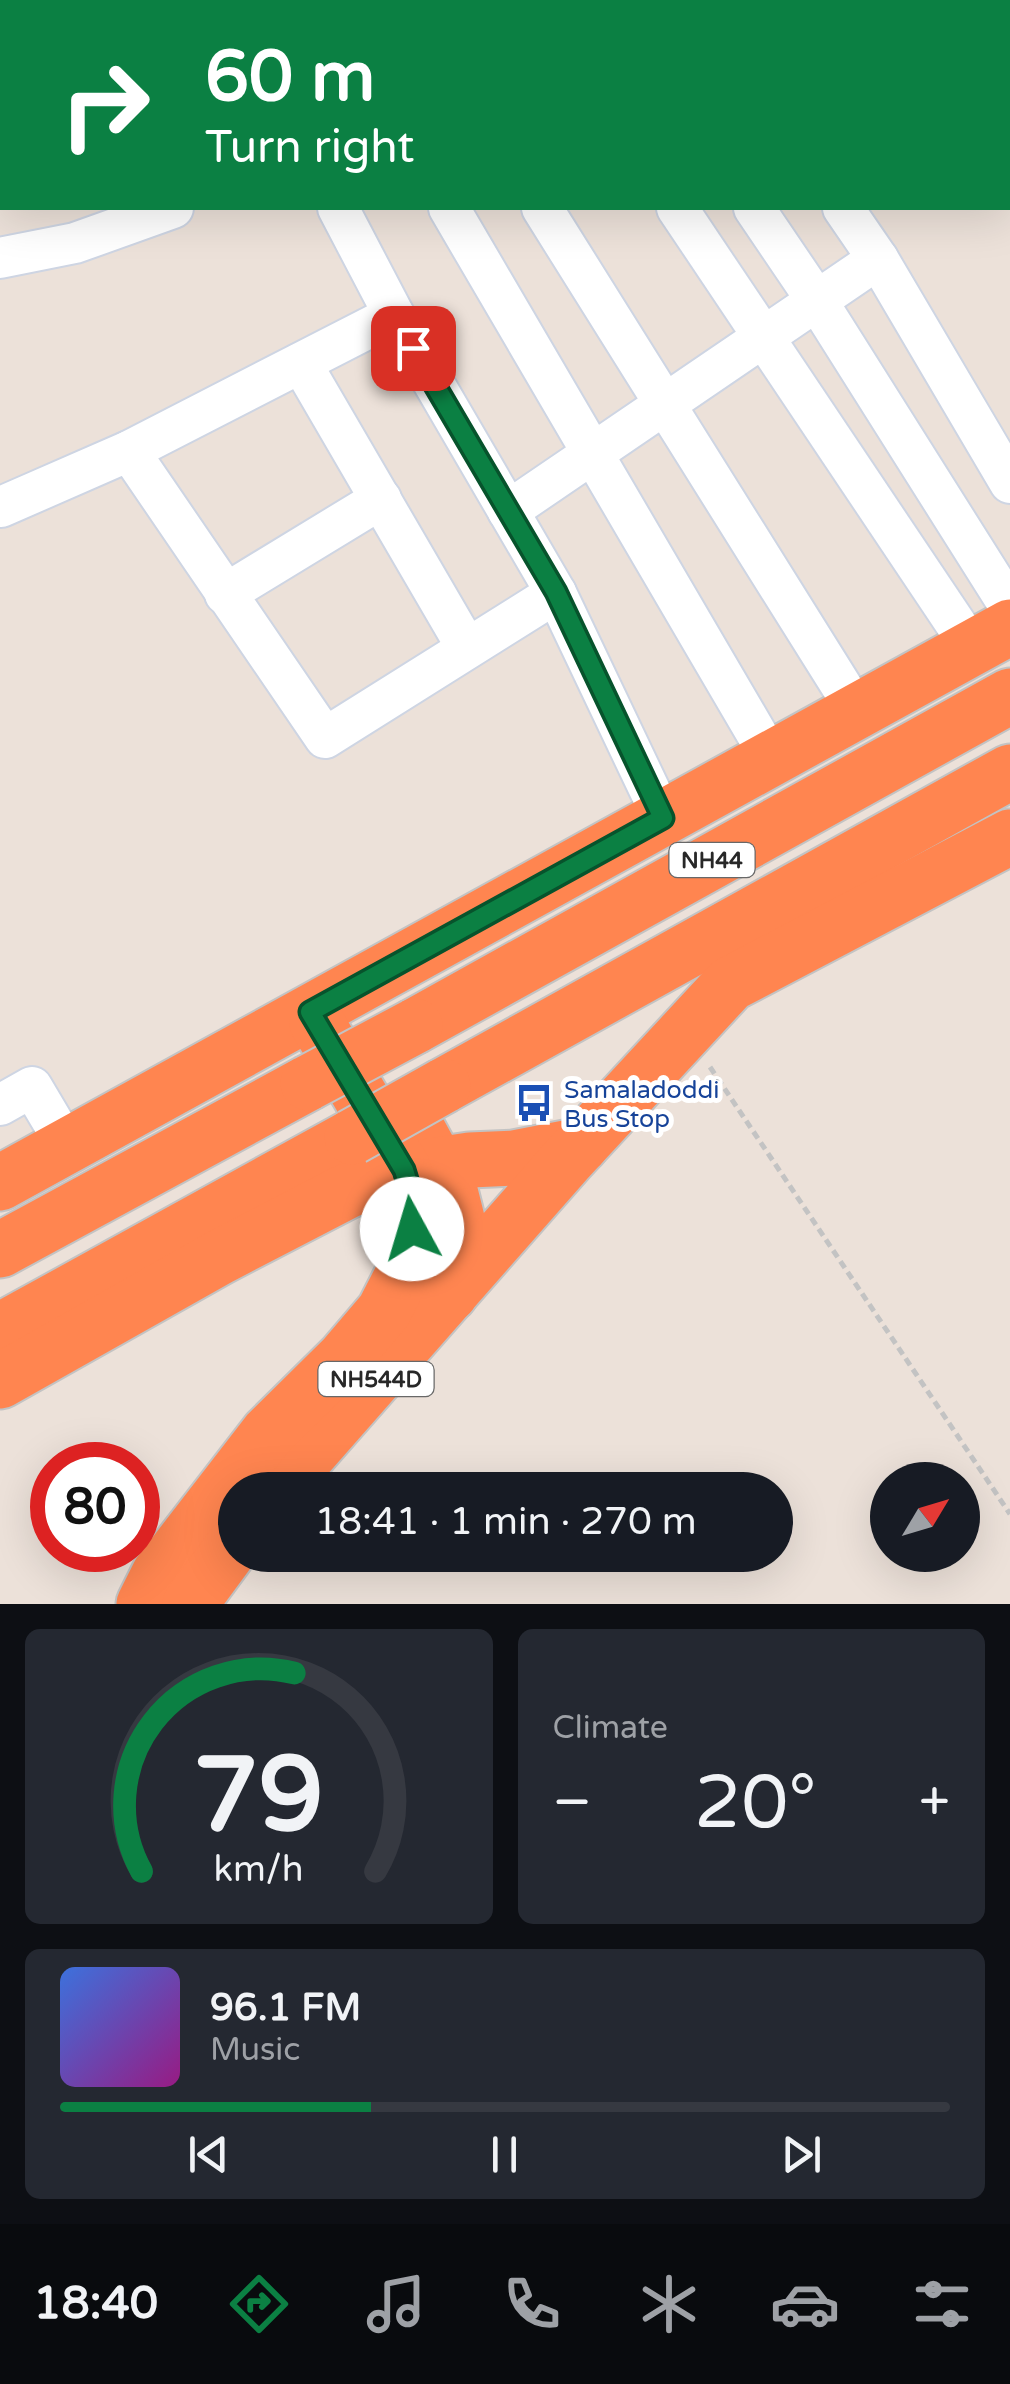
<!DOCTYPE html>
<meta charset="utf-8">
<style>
body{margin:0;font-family:"Varela Round",sans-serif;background:#242831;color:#f1f3f6;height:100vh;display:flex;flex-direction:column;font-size:38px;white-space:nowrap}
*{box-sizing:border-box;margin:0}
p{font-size:32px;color:#9ea1a6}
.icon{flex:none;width:55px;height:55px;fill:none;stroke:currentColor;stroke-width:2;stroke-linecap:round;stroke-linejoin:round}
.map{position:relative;height:1604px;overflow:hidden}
.panel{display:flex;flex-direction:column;gap:25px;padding:25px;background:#0d0f14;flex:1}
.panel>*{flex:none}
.guide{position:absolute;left:0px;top:0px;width:1010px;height:210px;box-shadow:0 10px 40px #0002;background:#0b8043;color:#fff;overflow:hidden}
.needle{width:65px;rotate:52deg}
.tools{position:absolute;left:870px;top:1462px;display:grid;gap:20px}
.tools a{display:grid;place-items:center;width:110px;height:110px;border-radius:50%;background:#171b24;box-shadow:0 10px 40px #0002;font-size:50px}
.speed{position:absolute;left:30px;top:1442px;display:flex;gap:20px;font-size:50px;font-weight:700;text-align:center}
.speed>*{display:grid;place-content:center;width:130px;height:130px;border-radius:50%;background:#171b24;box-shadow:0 10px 40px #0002;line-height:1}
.speed .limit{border:15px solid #d22;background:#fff;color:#111}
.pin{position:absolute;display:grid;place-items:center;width:85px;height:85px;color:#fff;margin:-42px;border-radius:20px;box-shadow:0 5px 15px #0006}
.me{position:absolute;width:110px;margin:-55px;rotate:354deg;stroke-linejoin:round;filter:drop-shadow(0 0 8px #0008)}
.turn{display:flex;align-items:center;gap:35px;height:210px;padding:0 40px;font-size:45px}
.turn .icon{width:130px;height:130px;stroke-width:2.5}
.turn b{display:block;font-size:70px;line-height:85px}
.big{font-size:75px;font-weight:600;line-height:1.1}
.panel .widget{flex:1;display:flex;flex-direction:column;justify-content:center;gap:15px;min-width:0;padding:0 35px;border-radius:15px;background:#242831}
.panel .dial{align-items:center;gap:0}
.dial svg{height:260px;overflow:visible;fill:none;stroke:#363941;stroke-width:7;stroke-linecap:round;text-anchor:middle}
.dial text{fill:#f1f3f6;stroke:none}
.song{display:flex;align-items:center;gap:30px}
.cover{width:120px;height:120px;border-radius:15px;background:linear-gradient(135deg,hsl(220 70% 55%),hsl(310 70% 35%))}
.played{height:10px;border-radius:5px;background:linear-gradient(90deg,#0b8043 35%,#363941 35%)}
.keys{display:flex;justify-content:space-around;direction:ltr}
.heat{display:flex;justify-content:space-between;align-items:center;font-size:55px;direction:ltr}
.panel .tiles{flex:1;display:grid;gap:25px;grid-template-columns:1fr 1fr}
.widget:last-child{grid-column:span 2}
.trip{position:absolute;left:218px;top:1472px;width:575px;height:100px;border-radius:50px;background:#171b24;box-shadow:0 10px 40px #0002;font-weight:600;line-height:100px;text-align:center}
.dock{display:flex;height:160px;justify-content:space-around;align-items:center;background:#090b0e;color:#9ea1a6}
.dock .icon{width:70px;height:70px}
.dock .active{color:#0b8043}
.dock b{font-size:45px;color:#f1f3f6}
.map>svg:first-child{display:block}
</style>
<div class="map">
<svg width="1010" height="1604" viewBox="0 0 1010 1604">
<rect width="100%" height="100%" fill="#ece1d9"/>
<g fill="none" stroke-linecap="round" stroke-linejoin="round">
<g stroke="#ced5e3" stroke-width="44">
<g id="minor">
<polyline points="143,0 145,2"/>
<polyline points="612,0 614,2"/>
<polyline points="694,0 696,2"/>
<polyline points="562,2 565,0"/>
<polyline points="857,2 860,0"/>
<polyline points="338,208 394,315 556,593 663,818"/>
<polyline points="449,208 772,760"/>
<polyline points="542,208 857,711"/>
<polyline points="677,208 972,648"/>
<polyline points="754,208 817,301 1010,607"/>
<polyline points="843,208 878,259 1010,483"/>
<polyline points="0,258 75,243 173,208"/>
<polyline points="301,363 467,648"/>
<polyline points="129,451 325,738 556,593"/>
<polyline points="1,507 129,451 394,315"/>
<polyline points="508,511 878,259"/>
<polyline points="225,594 381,499"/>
<polyline points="0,1105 32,1087 67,1146"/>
</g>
</g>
<g stroke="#c3c3c3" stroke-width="59">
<g id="highway">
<polyline points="415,1026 1010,696"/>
<polyline points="443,1086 1010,772"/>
<polyline points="419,1132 449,1187 461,1235 450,1294"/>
<polyline points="0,1183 1010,627"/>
<polyline points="0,1250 308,1083"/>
<polyline points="0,1331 352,1137"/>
<polyline points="0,1381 220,1257 347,1191 404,1170 470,1160 514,1158 581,1145"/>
<polyline points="277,1490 567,1160 730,984 1010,837"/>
<polyline points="144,1604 159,1574 268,1433 344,1358 384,1311 404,1272 414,1203 404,1170 317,1023"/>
<polyline points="190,1604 235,1543"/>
</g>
</g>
<polyline stroke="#c3c3c3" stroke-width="5" stroke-dasharray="8 5" stroke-linecap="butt" points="710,1067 1010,1514"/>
<use href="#minor" stroke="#fff" stroke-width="40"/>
<use href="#highway" stroke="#ff8550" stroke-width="55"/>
<g stroke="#c3c3c3" stroke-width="59" stroke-linecap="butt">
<g id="highway-bridge">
<polyline points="308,1083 415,1026"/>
<polyline points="352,1137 443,1086"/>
</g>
</g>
<use href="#highway-bridge" stroke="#ff8550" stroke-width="55"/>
</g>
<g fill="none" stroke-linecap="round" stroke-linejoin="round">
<g stroke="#07532c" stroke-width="25">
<polyline id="route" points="412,1229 414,1203 404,1170 310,1012 663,818 556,592 413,348"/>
</g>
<use href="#route" stroke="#0b8043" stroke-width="18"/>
</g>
<defs>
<g id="bus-bare" transform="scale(3)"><path d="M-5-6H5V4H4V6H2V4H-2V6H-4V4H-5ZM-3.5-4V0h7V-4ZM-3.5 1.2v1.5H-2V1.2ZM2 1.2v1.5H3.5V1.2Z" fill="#1a4fb4" stroke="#fff" stroke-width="2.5" paint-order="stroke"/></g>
</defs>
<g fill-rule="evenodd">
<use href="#bus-bare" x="534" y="1103"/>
</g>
<g text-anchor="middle" stroke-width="10" stroke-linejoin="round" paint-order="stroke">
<g fill="#fff" stroke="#686868" stroke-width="2.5">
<rect x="669.5" y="843" width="85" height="34" rx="8"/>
<rect x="318.5" y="1362" width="115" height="34" rx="8"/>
</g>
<g font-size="22" font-weight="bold" fill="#282828">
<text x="712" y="868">NH44</text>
<text x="376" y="1387">NH544D</text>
</g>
<g font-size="25" fill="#164399" stroke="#fff" text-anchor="start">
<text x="564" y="1098">Samaladoddi<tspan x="564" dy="29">Bus Stop</tspan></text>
</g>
</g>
</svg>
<div class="tools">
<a><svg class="needle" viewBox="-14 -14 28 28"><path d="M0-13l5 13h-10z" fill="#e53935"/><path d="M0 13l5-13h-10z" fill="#9ea1a6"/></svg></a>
</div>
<div class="speed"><div class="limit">80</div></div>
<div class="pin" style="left:413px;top:348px;background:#d93025"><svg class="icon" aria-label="arrive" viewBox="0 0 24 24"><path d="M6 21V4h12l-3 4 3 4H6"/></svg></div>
<svg class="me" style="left:412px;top:1229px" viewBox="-20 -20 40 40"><circle r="19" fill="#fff"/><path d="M0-13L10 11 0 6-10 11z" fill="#0b8043"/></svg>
<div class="trip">18:41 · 1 min · 270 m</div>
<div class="guide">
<div class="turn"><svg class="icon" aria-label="right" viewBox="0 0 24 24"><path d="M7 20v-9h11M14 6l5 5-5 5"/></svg><div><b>60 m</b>Turn right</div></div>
</div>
</div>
<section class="panel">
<div class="tiles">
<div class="widget dial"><svg viewBox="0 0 100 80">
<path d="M14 69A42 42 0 1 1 86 69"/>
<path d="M14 69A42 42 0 0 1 61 8" stroke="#0b8043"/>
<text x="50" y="56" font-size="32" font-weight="700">79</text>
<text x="50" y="72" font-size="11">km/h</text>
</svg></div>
<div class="widget"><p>Climate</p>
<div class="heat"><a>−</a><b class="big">20°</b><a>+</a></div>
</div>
<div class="widget">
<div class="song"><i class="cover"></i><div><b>96.1 FM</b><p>Music</p></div></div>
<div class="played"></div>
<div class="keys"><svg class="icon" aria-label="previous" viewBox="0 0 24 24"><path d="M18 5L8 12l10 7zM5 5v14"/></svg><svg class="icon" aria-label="pause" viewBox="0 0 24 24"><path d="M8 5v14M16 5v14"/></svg><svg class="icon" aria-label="next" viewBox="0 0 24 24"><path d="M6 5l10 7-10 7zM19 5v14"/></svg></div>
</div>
</div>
</section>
<nav class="dock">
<b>18:40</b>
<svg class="icon active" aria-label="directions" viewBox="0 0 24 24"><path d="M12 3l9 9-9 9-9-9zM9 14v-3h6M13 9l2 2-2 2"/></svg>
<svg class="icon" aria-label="music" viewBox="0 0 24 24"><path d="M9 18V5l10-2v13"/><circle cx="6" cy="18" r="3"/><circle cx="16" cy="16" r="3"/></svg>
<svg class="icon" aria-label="phone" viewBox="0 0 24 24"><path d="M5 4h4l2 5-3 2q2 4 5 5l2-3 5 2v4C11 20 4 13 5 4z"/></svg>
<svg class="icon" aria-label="climate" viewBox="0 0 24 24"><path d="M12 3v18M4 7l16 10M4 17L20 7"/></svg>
<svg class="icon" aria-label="car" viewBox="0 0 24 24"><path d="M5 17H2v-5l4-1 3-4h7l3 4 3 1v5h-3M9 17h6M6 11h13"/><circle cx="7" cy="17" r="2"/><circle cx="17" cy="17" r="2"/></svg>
<svg class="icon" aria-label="filters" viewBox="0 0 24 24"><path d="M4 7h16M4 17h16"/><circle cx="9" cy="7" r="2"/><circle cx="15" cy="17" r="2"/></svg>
</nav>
